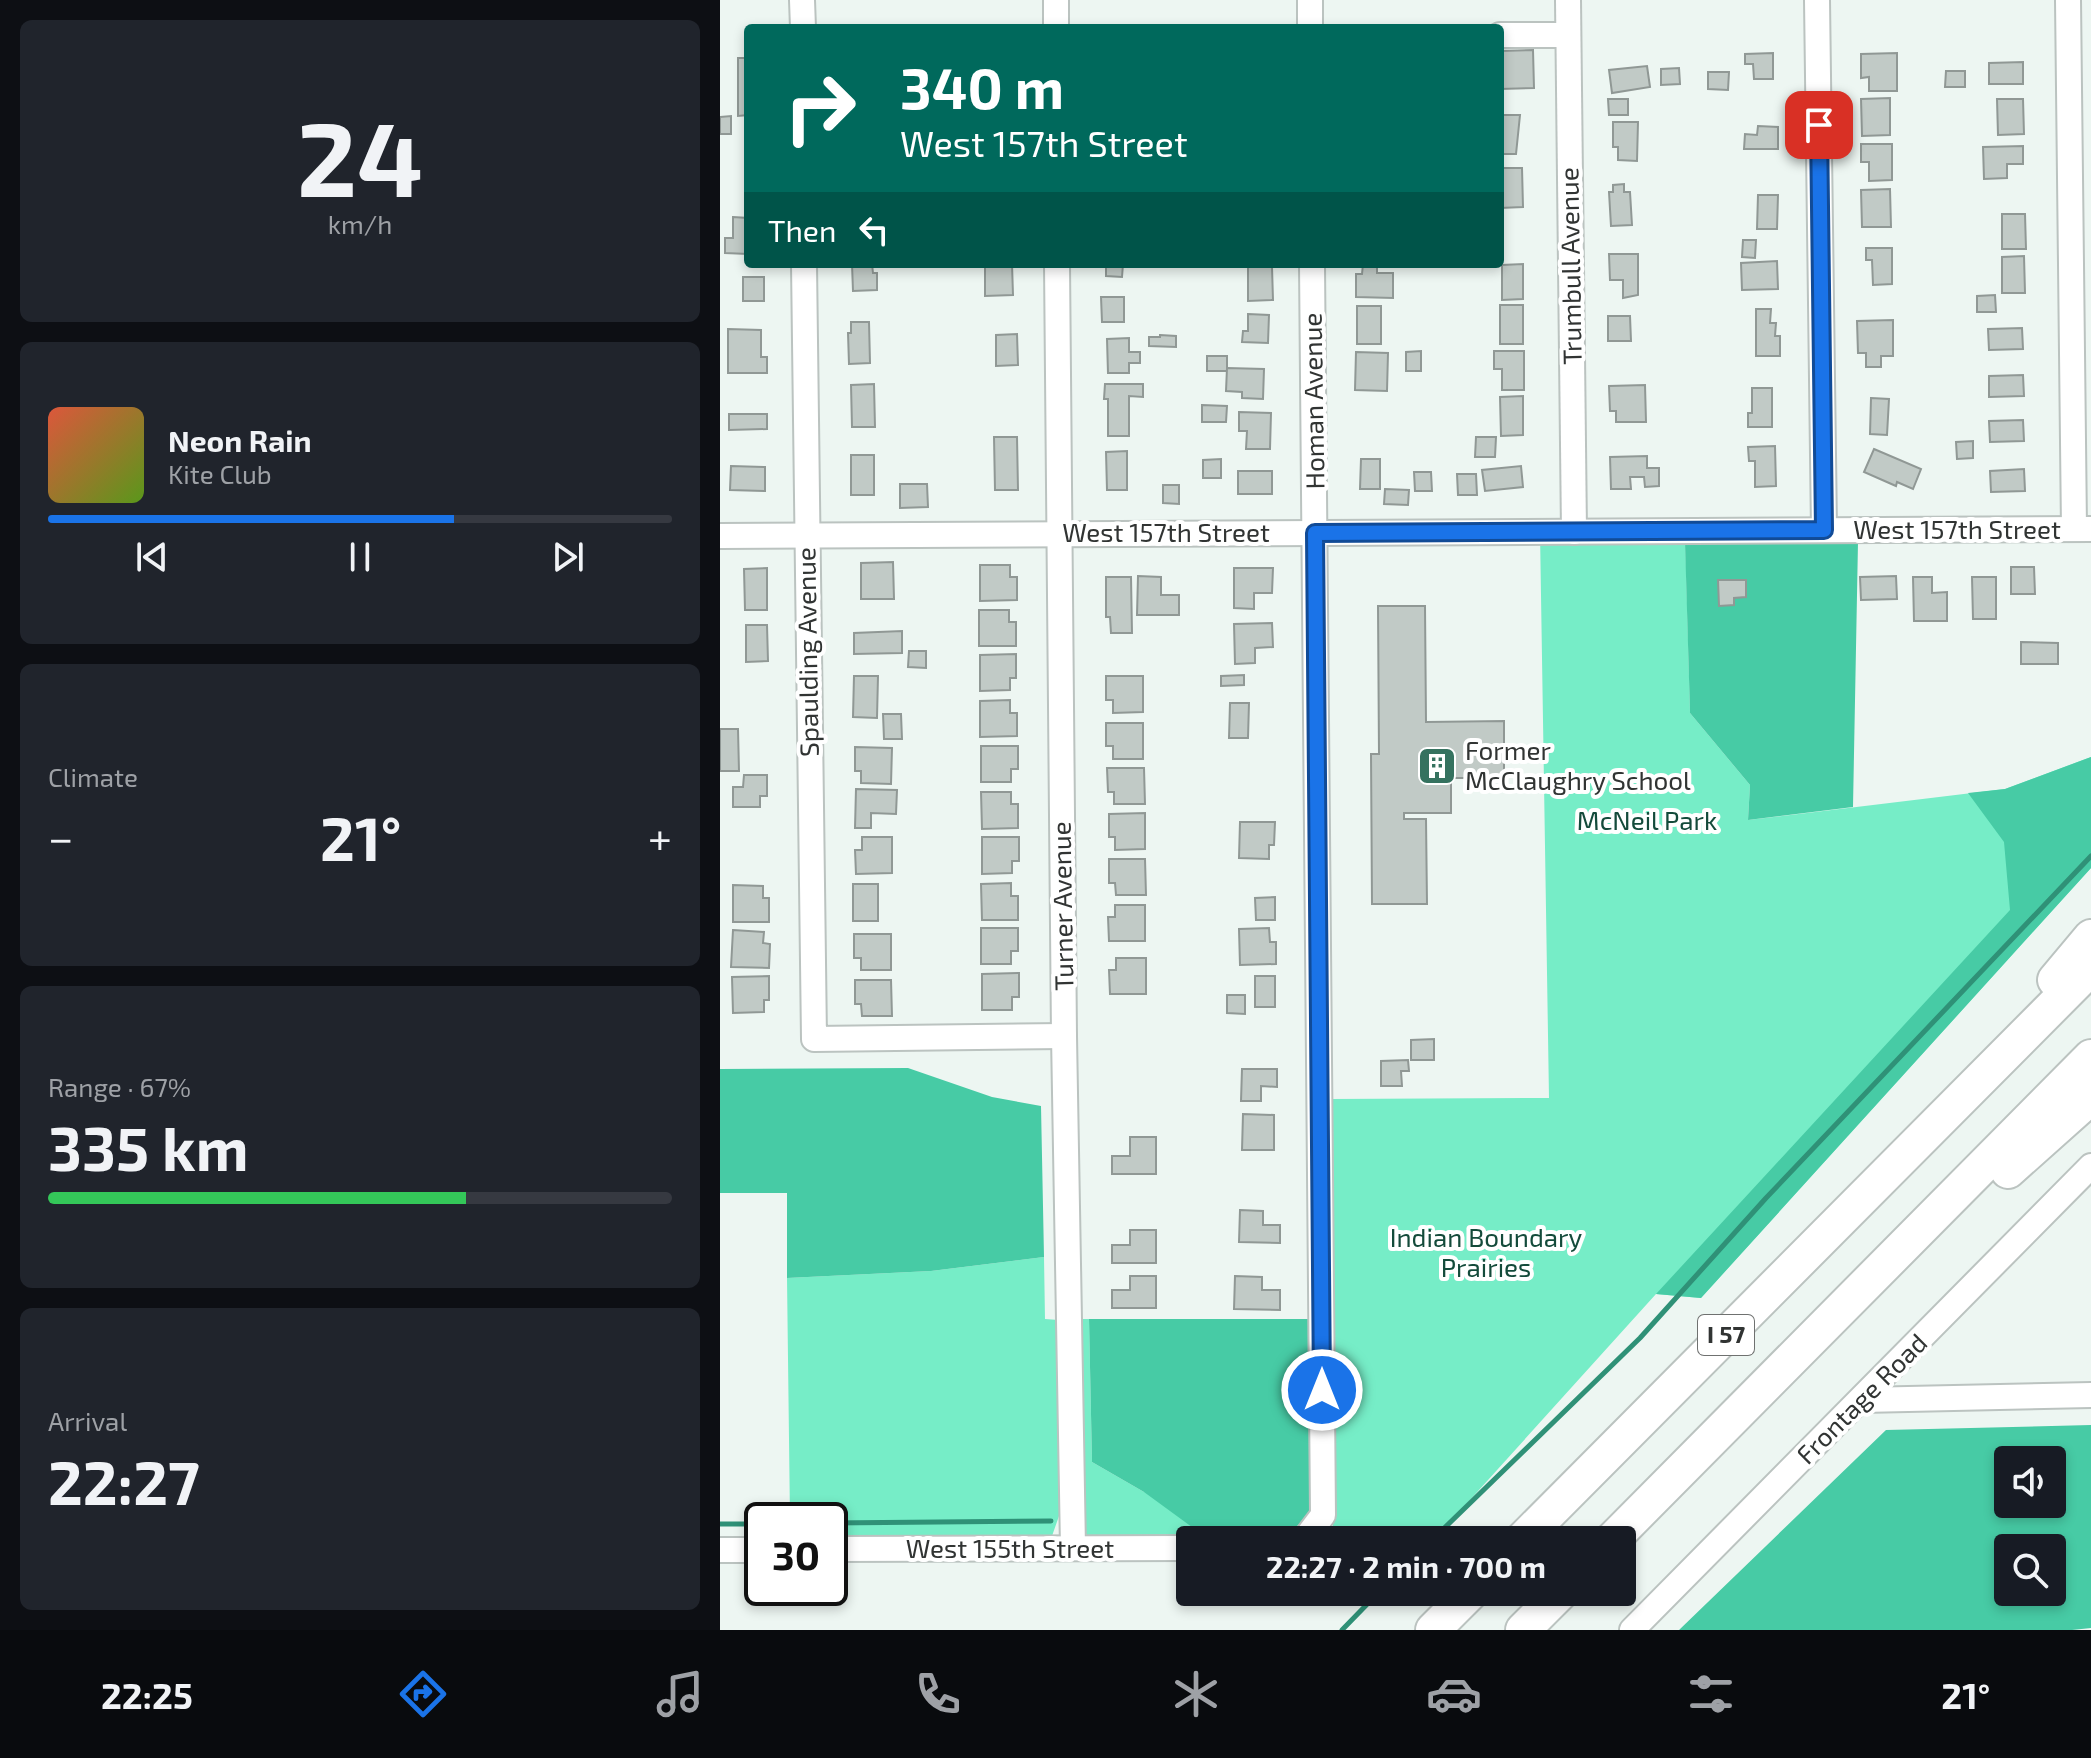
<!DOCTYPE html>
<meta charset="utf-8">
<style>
body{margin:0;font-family:"Exo 2",sans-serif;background:#20242c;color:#f1f3f6;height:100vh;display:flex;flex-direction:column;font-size:30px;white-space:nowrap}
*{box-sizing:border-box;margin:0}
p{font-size:26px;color:#9ea1a6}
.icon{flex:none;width:44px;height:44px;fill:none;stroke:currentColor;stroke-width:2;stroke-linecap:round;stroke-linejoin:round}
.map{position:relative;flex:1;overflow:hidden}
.side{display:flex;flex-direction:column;gap:20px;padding:20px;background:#0d0f14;width:720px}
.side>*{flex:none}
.guide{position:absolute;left:24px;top:24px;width:760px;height:244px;border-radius:8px;box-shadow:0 4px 12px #0003;background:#00695c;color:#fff;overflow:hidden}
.controls{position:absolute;left:1274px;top:1446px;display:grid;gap:16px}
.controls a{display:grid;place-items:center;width:72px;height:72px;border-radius:8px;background:#171b24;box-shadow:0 4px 12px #0003;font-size:40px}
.speed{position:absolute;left:24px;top:1502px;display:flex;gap:16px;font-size:40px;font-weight:700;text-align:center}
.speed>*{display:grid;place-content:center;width:104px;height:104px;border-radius:50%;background:#171b24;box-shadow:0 4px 12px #0003;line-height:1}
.speed .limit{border:4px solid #111;border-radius:12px;background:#fff;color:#111}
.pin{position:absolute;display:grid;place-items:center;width:68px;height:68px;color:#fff;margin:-34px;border-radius:16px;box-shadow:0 4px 12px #0006}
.me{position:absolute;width:88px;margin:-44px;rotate:0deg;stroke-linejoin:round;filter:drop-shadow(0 0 6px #0008)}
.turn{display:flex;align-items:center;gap:28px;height:168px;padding:0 24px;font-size:36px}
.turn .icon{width:104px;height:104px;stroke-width:2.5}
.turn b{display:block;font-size:56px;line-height:68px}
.then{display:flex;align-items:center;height:76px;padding:0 24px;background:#0003;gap:16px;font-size:30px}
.big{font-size:60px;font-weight:700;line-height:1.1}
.side .widget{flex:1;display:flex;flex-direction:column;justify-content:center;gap:12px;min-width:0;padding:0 28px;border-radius:12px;background:#20242c}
.side .dial{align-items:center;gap:0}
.dial b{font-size:104px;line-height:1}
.song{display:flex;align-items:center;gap:24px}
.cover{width:96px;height:96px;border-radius:12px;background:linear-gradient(135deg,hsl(10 70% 55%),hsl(90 70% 35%))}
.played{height:8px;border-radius:4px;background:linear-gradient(90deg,#1a73e8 65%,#363941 65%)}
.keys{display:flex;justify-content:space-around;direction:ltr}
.heat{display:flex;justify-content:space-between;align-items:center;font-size:44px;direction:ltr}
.charge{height:12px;border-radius:6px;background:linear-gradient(90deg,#34c759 67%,#363941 0)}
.trip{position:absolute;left:456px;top:1526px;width:460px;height:80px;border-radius:8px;background:#171b24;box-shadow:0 4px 12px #0003;font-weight:700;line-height:80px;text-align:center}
.tabs{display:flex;height:128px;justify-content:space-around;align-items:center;background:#090b0e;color:#9ea1a6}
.tabs .icon{width:56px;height:56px}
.tabs .current{color:#1a73e8}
.tabs b{font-size:36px;color:#f1f3f6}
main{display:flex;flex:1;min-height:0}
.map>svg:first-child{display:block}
</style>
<main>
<section class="side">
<div class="widget dial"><b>24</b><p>km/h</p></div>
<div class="widget">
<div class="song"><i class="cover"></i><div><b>Neon Rain</b><p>Kite Club</p></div></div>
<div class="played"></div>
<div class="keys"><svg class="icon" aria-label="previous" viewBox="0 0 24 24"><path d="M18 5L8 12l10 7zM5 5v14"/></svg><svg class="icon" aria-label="pause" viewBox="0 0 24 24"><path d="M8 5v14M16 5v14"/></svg><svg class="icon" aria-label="next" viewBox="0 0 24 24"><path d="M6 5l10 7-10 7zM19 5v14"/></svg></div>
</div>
<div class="widget"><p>Climate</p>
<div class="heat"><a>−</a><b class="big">21°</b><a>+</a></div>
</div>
<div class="widget"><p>Range · 67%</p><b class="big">335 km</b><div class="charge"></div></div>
<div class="widget"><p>Arrival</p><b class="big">22:27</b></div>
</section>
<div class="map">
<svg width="1371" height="1630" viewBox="0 0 1371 1630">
<rect width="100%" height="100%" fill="#edf6f2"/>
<g fill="#76edc7">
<polygon points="965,531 970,713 1030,785 1028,820 1285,789 1371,757 1371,868 981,1298 936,1294 721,1532 613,1532 610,1099 829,1098 820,532"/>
<polygon points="324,1257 325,1319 339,1320 339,1516 332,1536 110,1538 110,1520 70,1520 67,1278 211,1271"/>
<polygon points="356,1319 369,1319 372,1462 424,1492 596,1510 589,1527 567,1537 372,1539 366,1534 361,1520"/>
</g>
<g fill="#47cba5" fill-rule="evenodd">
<polygon points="965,542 1138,542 1133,807 1028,820 1030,785 970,713"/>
<polygon points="1371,757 1371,868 981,1298 936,1294 1290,910 1284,842 1248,793 1285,789"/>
<polygon points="188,1068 272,1097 321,1106 324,1257 211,1271 67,1278 67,1193 0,1193 0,1069"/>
<polygon points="369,1319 594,1319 596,1510 572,1530 476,1530 424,1492 372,1462"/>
<path d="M1371,1425V1628L1352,1630H959L1166,1430ZM1332,1460V1504H1288V1460ZM1332,1548V1592H1288V1548Z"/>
</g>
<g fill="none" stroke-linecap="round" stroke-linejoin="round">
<g stroke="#2f9177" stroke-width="5">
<polyline points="110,1523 331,1521"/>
<polyline points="0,1524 42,1524"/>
<polyline points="712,1540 920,1338 1046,1198 1371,856"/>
<polyline points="622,1630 659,1592"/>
</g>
</g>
<g fill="#c1cac6" stroke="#909895" stroke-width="2">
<polygon points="813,50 814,88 780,89 780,51"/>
<polygon points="1053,53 1053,79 1034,79 1033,64 1025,64 1025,54"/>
<polygon points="1177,53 1177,91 1149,91 1149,77 1141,78 1141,54"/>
<polygon points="18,58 28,58 28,115 18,116"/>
<polygon points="1303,62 1303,84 1269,84 1269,63"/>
<polygon points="927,66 930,87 892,93 889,70"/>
<polygon points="959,68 960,84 941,85 941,69"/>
<polygon points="1226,71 1245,71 1245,87 1225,87"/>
<polygon points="988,72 1009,72 1008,90 988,89"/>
<polygon points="1170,98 1170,135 1142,136 1141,99"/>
<polygon points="888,99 908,99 908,115 889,115"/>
<polygon points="1277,99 1303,99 1304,134 1278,135"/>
<polygon points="780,115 800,115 796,154 780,154"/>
<polygon points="11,116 11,134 0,134 0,117"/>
<polygon points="893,122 918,122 917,161 898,160 898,147 893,147"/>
<polygon points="1038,126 1058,127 1058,149 1024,149 1025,134 1037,135"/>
<polygon points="1141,144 1172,144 1172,180 1149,181 1149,162 1141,162"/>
<polygon points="1303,146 1303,164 1287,164 1287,178 1264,179 1263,147"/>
<polygon points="780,168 802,168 803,207 780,208"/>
<polygon points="904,184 904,192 910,192 912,225 891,226 889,192 893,192 893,185"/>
<polygon points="1170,189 1171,227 1142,227 1141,190"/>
<polygon points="1038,195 1058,195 1057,229 1037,229"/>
<polygon points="1282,214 1305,214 1306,249 1282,249"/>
<polygon points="13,217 28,218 28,254 5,253 5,238 13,238"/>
<polygon points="1023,240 1036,240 1035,258 1022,257"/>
<polygon points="1146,248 1172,248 1172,284 1153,285 1152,260 1146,260"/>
<polygon points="889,254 918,254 918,295 903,298 903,280 890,280"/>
<polygon points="1304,256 1305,293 1282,293 1282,257"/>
<polygon points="1057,261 1058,289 1022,290 1021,263"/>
<polygon points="132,264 152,264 153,273 157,273 157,290 133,291"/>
<polygon points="265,264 292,264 293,295 265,296"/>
<polygon points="382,264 403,264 402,277 386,276 386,266"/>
<polygon points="643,264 657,264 657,273 673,273 673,298 636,297 636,274 642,274"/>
<polygon points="803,264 803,299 782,300 782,265"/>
<polygon points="528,267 552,267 553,300 528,301"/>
<rect x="23" y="277" width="21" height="24"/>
<polygon points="1275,295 1276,312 1257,312 1257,296"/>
<polygon points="381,297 404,297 404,322 382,322"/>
<rect x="780" y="305" width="23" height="39"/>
<rect x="637" y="306" width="24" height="38"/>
<polygon points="1036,309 1051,309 1050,323 1056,323 1055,336 1060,336 1060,356 1036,356"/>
<polygon points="528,314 549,315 548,343 522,342 523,331 528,331"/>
<polygon points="888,316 910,316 911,341 888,341"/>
<polygon points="1173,320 1173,356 1161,356 1161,367 1146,367 1146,353 1138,353 1137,321"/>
<polygon points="131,322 149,322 150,363 129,364 128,333 131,333"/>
<polygon points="1302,328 1303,349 1269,350 1268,329"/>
<polygon points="8,329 41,330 41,357 47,357 47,373 8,373"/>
<polygon points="297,334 298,365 276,366 276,335"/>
<polygon points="440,335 456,336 456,347 429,346 429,337 440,337"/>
<polygon points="409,338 409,352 420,352 420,363 409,363 409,373 388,373 387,339"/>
<polygon points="701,351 701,371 686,371 686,352"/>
<polygon points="774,351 804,351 804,390 782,390 782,369 774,369"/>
<polygon points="636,352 668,353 667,391 635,390"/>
<rect x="487" y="356" width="20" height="15"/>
<polygon points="507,368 544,369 543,399 522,398 522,392 506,391"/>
<polygon points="1303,375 1304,396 1269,397 1269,376"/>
<polygon points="154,384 155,427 132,427 131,385"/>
<polygon points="385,384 423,384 423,397 409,396 409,436 388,436 388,399 384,399"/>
<polygon points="925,385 926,422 896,422 896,411 890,411 889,386"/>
<polygon points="1032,388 1052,388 1052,427 1028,427 1028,413 1032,413"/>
<polygon points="803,396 803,435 781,436 780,397"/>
<polygon points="1151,398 1169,399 1167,435 1150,434"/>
<polygon points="482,405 507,406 506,422 482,422"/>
<polygon points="519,412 551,413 550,449 526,449 527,431 519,431"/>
<polygon points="9,414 47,414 47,429 9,430"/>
<polygon points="1303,420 1304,441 1270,442 1269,421"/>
<polygon points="274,437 297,437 298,490 275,490"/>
<polygon points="756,437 776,437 775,457 755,457"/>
<polygon points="1253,441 1253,458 1237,459 1236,442"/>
<polygon points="1055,446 1056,486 1035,487 1035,461 1029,461 1028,447"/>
<polygon points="1154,449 1201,469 1193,489 1177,482 1176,486 1144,472"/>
<polygon points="407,451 407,490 387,490 386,452"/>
<rect x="131" y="455" width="23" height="40"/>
<polygon points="927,456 927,468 939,468 939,486 925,487 924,477 910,477 911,489 891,489 890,457"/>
<polygon points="501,459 501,478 483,478 483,460"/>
<polygon points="641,459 660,459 660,489 640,489"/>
<polygon points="11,466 45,467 45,491 10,490"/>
<polygon points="801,466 803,487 765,491 762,470"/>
<polygon points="1304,469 1305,491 1271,492 1270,471"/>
<rect x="518" y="471" width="34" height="23"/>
<polygon points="694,472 711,472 712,491 695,491"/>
<polygon points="737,474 756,474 757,495 738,495"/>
<polygon points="180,484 207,484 208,507 180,508"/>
<polygon points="443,485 459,485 459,504 443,503"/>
<polygon points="665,489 689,490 688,505 664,504"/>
<polygon points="173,562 174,599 141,599 141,563"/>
<polygon points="260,565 290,565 290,577 297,577 297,600 260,601"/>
<polygon points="1291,567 1314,567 1315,594 1291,594"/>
<polygon points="47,568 47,610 25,610 24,569"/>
<polygon points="514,568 553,568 552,593 534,593 534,609 514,608"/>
<polygon points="418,576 441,577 441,595 459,595 459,615 417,615"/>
<polygon points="1176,576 1177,599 1141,600 1140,577"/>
<polygon points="386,577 411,577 412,633 391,633 390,617 386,617"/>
<polygon points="1193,577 1212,577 1212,593 1227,592 1227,621 1194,621"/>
<polygon points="1252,577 1276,577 1276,619 1253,619"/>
<polygon points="998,580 1026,580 1026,597 1014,598 1014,605 999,606"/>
<polygon points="658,606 705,606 706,722 784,721 784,778 731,778 731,813 684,813 684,819 706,819 707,904 652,904 651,754 659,754"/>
<polygon points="259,610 289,610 289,622 296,622 296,646 259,646"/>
<polygon points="552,623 553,647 535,648 535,663 515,664 514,624"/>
<polygon points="26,625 47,625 48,661 26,662"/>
<polygon points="182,631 182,653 134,654 134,633"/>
<polygon points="1301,642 1338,643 1338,664 1301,664"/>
<polygon points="189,651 206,651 206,668 188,667"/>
<polygon points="296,654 296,678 290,678 290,690 260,691 260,655"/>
<polygon points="524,675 524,685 501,686 501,676"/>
<polygon points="134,676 158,676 157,718 133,717"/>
<polygon points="386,676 423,676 423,712 393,713 393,700 386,700"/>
<polygon points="290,700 290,713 297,713 297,736 260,737 260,701"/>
<polygon points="510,703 529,703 528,738 509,738"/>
<polygon points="163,714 181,714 182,739 164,739"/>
<polygon points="386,723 423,723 423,759 393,759 393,746 386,746"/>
<polygon points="0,729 18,729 19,771 0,771"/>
<polygon points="261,746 298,746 298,769 291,769 291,782 261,782"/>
<polygon points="135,747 172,748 171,784 141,783 141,771 135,771"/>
<polygon points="387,768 424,768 425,804 394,804 394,792 388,792"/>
<polygon points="24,775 47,775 47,796 40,796 40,807 13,807 13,787 23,787"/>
<polygon points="136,789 177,790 176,814 151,813 151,828 135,828"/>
<polygon points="261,792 291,792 291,804 298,804 298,828 262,829"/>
<polygon points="425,813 425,849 395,850 395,837 389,837 389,814"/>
<polygon points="520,822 555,822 554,845 549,845 549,859 519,858"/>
<polygon points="142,837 172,837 172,873 136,874 135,850 142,850"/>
<polygon points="262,837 299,837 299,861 292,861 292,873 262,874"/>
<polygon points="389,859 425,859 426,895 396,895 395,883 389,883"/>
<polygon points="291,883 291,896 298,896 298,920 262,920 261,884"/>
<rect x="133" y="884" width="25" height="37"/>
<polygon points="13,885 43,886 43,898 49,898 49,922 13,922"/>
<polygon points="555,897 555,920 536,920 535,898"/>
<polygon points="395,905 425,905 425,941 389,941 388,917 395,917"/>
<polygon points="261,928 298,928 298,951 291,951 291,964 261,964"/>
<polygon points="549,928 550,942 556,942 556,964 520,965 519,929"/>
<polygon points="13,930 44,932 43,943 50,944 49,968 11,967"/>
<polygon points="134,934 171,934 171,970 141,970 141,958 134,958"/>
<polygon points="396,958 426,958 426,994 390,994 389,970 396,970"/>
<polygon points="299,973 299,997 292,997 292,1010 262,1010 262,974"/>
<polygon points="49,976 49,1000 44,1000 44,1012 13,1013 12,977"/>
<rect x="535" y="976" width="20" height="31"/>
<polygon points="135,980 171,980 172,1016 142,1016 141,1004 135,1004"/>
<polygon points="507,995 525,995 525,1014 507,1013"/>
<polygon points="714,1039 714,1060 691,1060 691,1040"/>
<polygon points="688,1060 689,1071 681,1071 682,1086 661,1086 661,1061"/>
<polygon points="522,1069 557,1069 557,1087 541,1086 541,1101 521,1101"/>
<polygon points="523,1114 554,1115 554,1150 522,1150"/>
<polygon points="410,1137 436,1137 436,1174 392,1174 392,1156 410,1156"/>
<polygon points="520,1210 543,1211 543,1225 560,1225 560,1243 519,1242"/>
<polygon points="410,1230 436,1230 436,1263 392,1263 392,1245 410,1245"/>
<polygon points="410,1276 436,1276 436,1308 392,1308 392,1290 410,1290"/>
<polygon points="515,1276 542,1277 542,1290 560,1290 560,1310 514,1309"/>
</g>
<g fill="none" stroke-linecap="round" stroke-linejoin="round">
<g stroke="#bbc3c0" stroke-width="28">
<g id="minor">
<polyline points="82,0 83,28"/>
<polyline points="336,0 336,28"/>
<polyline points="590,0 590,28"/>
<polyline points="848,0 854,532"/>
<polyline points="1097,0 1104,530"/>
<polyline points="1348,0 1354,529"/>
<polyline points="780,35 848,35"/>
<polyline points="84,264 94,1039 344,1036"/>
<polyline points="337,264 344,1036 353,1548"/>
<polyline points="0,536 1371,529"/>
<polyline points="1142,1400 1371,1395"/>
<polyline points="584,1540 603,1515 592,264"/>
<polyline points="110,1549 470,1548"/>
<polyline points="0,1550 42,1550"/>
<polyline points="912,1630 1371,1166"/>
</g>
</g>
<g stroke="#bbc3c0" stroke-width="38">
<g id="highway">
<polyline points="1335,980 1371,937"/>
<polyline points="1288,1171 1371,1097"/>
<polyline points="802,1540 1371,968"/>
<polyline points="892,1540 1371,1057"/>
<polyline points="713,1630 751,1592"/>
<polyline points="803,1630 841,1592"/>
</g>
</g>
<use href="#minor" stroke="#fff" stroke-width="24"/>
<use href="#highway" stroke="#fff" stroke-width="34"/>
</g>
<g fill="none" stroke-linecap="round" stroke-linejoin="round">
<g stroke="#114b97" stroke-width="20">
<polyline id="route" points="602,1390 595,533 1104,530 1099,125"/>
</g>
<use href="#route" stroke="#1a73e8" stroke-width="14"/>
</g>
<defs>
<g id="building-square" transform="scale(2)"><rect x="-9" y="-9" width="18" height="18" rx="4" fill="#35725f" stroke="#fff"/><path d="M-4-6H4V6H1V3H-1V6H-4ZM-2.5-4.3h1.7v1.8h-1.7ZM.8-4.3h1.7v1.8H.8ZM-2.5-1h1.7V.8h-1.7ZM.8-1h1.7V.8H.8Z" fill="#fff"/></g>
</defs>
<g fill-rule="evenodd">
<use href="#building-square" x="717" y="766"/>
</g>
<g text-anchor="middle" stroke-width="8" stroke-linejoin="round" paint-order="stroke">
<rect fill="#fff" stroke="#6f7170" stroke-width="2" x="978" y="1315" width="56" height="40" rx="6"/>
<g font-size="24" font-weight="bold" fill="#313433">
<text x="1006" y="1343">I 57</text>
</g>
<g font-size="26" fill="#313433" stroke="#fff">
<text transform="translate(851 266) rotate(-91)" y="9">Trumbull Avenue</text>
<text transform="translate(594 401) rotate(-91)" y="9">Homan Avenue</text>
<text x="1237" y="539">West 157th Street</text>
<text x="446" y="542">West 157th Street</text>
<text transform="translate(88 652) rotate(-91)" y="9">Spaulding Avenue</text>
<text transform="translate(343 906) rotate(-91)" y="9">Turner Avenue</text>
<text transform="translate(1142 1399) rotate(-45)" y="9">Frontage Road</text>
<text x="290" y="1558">West 155th Street</text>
</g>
<g font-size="26" fill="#313433" stroke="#fff" text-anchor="start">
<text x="745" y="760">Former<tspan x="745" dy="30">McClaughry School</tspan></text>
</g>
<g font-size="26" fill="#144b3b" stroke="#fff">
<text x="927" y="830">McNeil Park</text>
<text x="766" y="1247">Indian Boundary<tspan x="766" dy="30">Prairies</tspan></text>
</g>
</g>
</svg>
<div class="controls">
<a><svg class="icon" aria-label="sound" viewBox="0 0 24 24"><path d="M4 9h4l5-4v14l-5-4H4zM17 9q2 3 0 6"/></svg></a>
<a><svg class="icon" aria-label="search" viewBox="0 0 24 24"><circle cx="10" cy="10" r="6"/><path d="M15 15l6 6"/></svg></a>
</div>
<div class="speed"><div class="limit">30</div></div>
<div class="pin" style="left:1099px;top:125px;background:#d93025"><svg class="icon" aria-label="arrive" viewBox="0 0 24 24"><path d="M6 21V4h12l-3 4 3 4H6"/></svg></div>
<svg class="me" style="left:602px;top:1390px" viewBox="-20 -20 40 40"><circle r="17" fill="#1a73e8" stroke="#fff" stroke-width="3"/><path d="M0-11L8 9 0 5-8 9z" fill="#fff"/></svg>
<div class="trip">22:27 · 2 min · 700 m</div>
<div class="guide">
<div class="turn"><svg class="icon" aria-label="right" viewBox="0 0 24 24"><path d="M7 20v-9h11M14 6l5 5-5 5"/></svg><div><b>340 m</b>West 157th Street</div></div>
<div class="then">Then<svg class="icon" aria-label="left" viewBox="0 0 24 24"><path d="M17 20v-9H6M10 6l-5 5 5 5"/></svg></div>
</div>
</div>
</main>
<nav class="tabs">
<b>22:25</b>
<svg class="icon current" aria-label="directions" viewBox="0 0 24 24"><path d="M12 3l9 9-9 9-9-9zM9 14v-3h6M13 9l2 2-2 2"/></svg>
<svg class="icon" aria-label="music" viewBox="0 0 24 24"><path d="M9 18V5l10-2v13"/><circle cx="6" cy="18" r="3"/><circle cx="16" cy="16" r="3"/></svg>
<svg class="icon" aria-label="phone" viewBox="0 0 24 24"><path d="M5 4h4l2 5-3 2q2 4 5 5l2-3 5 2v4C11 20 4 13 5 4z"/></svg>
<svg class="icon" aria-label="climate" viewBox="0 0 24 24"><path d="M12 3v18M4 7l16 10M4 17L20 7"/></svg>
<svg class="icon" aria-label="car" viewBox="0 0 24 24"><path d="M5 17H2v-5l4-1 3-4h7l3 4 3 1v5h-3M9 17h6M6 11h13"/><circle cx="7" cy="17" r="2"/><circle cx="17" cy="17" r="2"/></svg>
<svg class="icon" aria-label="filters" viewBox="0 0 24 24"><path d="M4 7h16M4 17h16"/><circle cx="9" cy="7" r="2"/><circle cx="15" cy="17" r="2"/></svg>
<b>21°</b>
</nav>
